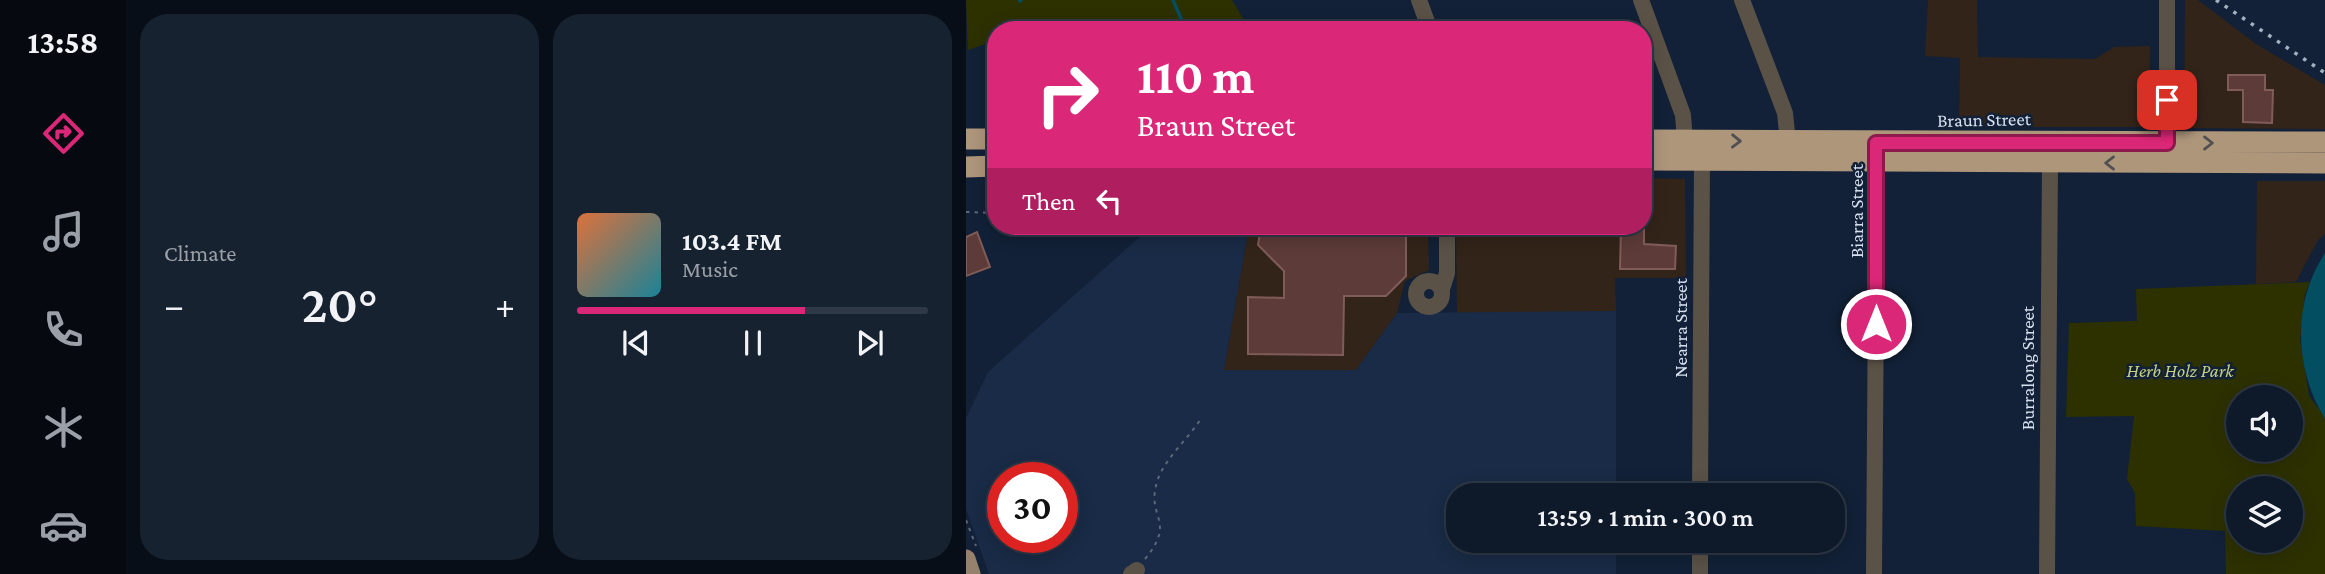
<!DOCTYPE html>
<meta charset="utf-8">
<style>
body{margin:0;font-family:"Crimson Pro",serif;background:#172231;color:#f1f3f6;height:100vh;display:flex;flex-direction:column;font-size:26px;white-space:nowrap}
*{box-sizing:border-box;margin:0}
p{font-size:23px;color:#9ba0a8}
.icon{flex:none;width:38px;height:38px;fill:none;stroke:currentColor;stroke-width:2;stroke-linecap:round;stroke-linejoin:round}
.map{position:relative;flex:1;overflow:hidden}
.details{display:flex;flex-direction:column;gap:14px;padding:14px;background:#080e17;width:840px}
.details>*{flex:none}
.banner{position:absolute;left:21px;top:21px;width:665px;height:214px;border-radius:28px;box-shadow:0 4px 18px #0003,0 0 0 2px #2e3846;background:#db2777;color:#fff;overflow:hidden}
.tools{position:absolute;left:1260px;top:385px;display:grid;gap:14px}
.tools a{display:grid;place-items:center;width:77px;height:77px;border-radius:50%;background:#0e1929;box-shadow:0 4px 18px #0003,0 0 0 2px #2e3846;font-size:35px}
.speed{position:absolute;left:21px;top:462px;display:flex;gap:14px;font-size:35px;font-weight:700;text-align:center}
.speed>*{display:grid;place-content:center;width:91px;height:91px;border-radius:50%;background:#0e1929;box-shadow:0 4px 18px #0003,0 0 0 2px #2e3846;line-height:1}
.speed .limit{border:10px solid #d22;background:#fff;color:#111}
.pin{position:absolute;display:grid;place-items:center;width:60px;height:60px;color:#fff;margin:-30px;border-radius:14px;box-shadow:0 4px 10px #0006}
.me{position:absolute;width:77px;margin:-38px;rotate:0deg;stroke-linejoin:round;filter:drop-shadow(0 0 5px #0008)}
.turn{display:flex;align-items:center;gap:24px;height:147px;padding:0 35px;font-size:32px}
.turn .icon{width:91px;height:91px;stroke-width:2.5}
.turn b{display:block;font-size:49px;line-height:60px}
.then{display:flex;align-items:center;height:66px;padding:0 35px;background:#0003;gap:14px;font-size:26px}
.big{font-size:52px;font-weight:600;line-height:1.1}
.details .widget{flex:1;display:flex;flex-direction:column;justify-content:center;gap:10px;min-width:0;padding:0 24px;border-radius:28px;background:#172231}
.song{display:flex;align-items:center;gap:21px}
.cover{width:84px;height:84px;border-radius:10px;background:linear-gradient(135deg,hsl(20 70% 55%),hsl(190 70% 35%))}
.played{height:7px;border-radius:4px;background:linear-gradient(90deg,#db2777 65%,#2e3846 65%)}
.keys{display:flex;justify-content:space-around;direction:ltr}
.heat{display:flex;justify-content:space-between;align-items:center;font-size:38px;direction:ltr}
.details .tiles{flex:1;display:grid;gap:14px;grid-template-columns:repeat(2,1fr)}
.trip{position:absolute;left:480px;top:483px;width:399px;height:70px;border-radius:28px;background:#0e1929;box-shadow:0 4px 18px #0003,0 0 0 2px #2e3846;font-weight:600;line-height:70px;text-align:center}
main{display:flex;flex:1;min-height:0}
.tabs{display:flex;flex-direction:column;width:126px;justify-content:space-around;align-items:center;background:#060a10;color:#9ba0a8}
.tabs .icon{width:49px;height:49px}
.tabs .active{color:#db2777}
.tabs b{font-size:32px;color:#f1f3f6}
.map>svg:first-child{display:block}
</style>
<main>
<nav class="tabs">
<b>13:58</b>
<svg class="icon active" aria-label="directions" viewBox="0 0 24 24"><path d="M12 3l9 9-9 9-9-9zM9 14v-3h6M13 9l2 2-2 2"/></svg>
<svg class="icon" aria-label="music" viewBox="0 0 24 24"><path d="M9 18V5l10-2v13"/><circle cx="6" cy="18" r="3"/><circle cx="16" cy="16" r="3"/></svg>
<svg class="icon" aria-label="phone" viewBox="0 0 24 24"><path d="M5 4h4l2 5-3 2q2 4 5 5l2-3 5 2v4C11 20 4 13 5 4z"/></svg>
<svg class="icon" aria-label="climate" viewBox="0 0 24 24"><path d="M12 3v18M4 7l16 10M4 17L20 7"/></svg>
<svg class="icon" aria-label="car" viewBox="0 0 24 24"><path d="M5 17H2v-5l4-1 3-4h7l3 4 3 1v5h-3M9 17h6M6 11h13"/><circle cx="7" cy="17" r="2"/><circle cx="17" cy="17" r="2"/></svg>
</nav>
<section class="details">
<div class="tiles">
<div class="widget"><p>Climate</p>
<div class="heat"><a>−</a><b class="big">20°</b><a>+</a></div>
</div>
<div class="widget">
<div class="song"><i class="cover"></i><div><b>103.4 FM</b><p>Music</p></div></div>
<div class="played"></div>
<div class="keys"><svg class="icon" aria-label="previous" viewBox="0 0 24 24"><path d="M18 5L8 12l10 7zM5 5v14"/></svg><svg class="icon" aria-label="pause" viewBox="0 0 24 24"><path d="M8 5v14M16 5v14"/></svg><svg class="icon" aria-label="next" viewBox="0 0 24 24"><path d="M6 5l10 7-10 7zM19 5v14"/></svg></div>
</div>
</div>
</section>
<div class="map">
<svg width="1359" height="574" viewBox="0 0 1359 574">
<rect width="100%" height="100%" fill="#122137"/>
<g fill="#332419">
<polygon points="962,0 1011,0 1012,57 1129,59 1148,47 1184,46 1183,121 1178,127 993,127 994,58 959,56"/>
<polygon points="1219,0 1232,0 1290,44 1359,85 1359,129 1218,128"/>
<polygon points="677,178 719,179 720,278 649,278 650,311 491,313 490,226 677,226"/>
<polygon points="1291,181 1359,181 1359,234 1352,240 1330,282 1290,284"/>
<polygon points="283,226 462,226 463,270 439,281 431,313 390,370 258,370"/>
</g>
<path fill="#192b46" fill-rule="evenodd" d="M186,226H283L258,370H390L431,313L650,311V495H492V541H650V574H23L0,509V418L22,372ZM37,478H96V537H37Z"/>
<g fill="#2d3100" fill-rule="evenodd">
<polygon points="0,0 266,0 284,30 30,30 30,40 2,50"/>
<path d="M1344,282L1339,294L1334,339L1343,396L1359,417V574H1260L1259,531L1170,526L1169,493L1161,479L1168,416L1100,417L1103,323L1171,321L1170,289ZM1272,397H1325V450H1272ZM1272,488H1325V541H1272Z"/>
</g>
<path fill="#034e61" d="M1359,253V419C1328,369 1326,302 1359,253Z"/>
<g fill="none" stroke-linecap="round" stroke-linejoin="round">
<g stroke="#034e61" stroke-width="3.5">
<polyline points="207,0 220,30"/>
<polyline points="54,1 55,0"/>
</g>
</g>
<g fill="#5c3b38" stroke="#805c58" stroke-width="2">
<polygon points="1262,75 1299,75 1299,90 1307,90 1306,123 1277,122 1277,90 1262,90"/>
<polygon points="295,226 440,226 440,276 420,296 378,296 377,355 282,354 282,297 318,298 318,271 292,245"/>
<polygon points="655,226 678,226 678,244 710,246 709,269 654,269"/>
<polygon points="11,232 24,267 0,276 0,237"/>
</g>
<g fill="none" stroke-linecap="round" stroke-linejoin="round">
<g stroke="#5b687c" stroke-width="2" stroke-dasharray="3.5 5" stroke-linecap="butt">
<polyline points="0,212 30,213"/>
<polyline points="0,520 10,546"/>
<path d="M179,559C212,519 178,518 192,479C200,457 224,437 236,417"/>
</g>
<g stroke="#5b5247" stroke-width="16">
<polyline points="453,0 464,30"/>
<polyline points="675,0 717,115 719,141"/>
<polyline points="776,0 819,113 822,142"/>
<polyline points="1201,0 1201,151"/>
<circle cx="463" cy="294" r="13"/>
<polyline points="476,289 481,273 481,226"/>
<polyline points="734,495 736,161"/>
<polyline points="165,574 171,570"/>
<polyline points="734,574 734,541"/>
<polyline points="908,574 911,153"/>
<polyline points="1081,574 1084,162"/>
</g>
<polyline stroke="#96826c" stroke-width="19" points="0,559 5,574"/>
<g stroke="#ae967b" stroke-width="21">
<polyline points="0,139 30,139"/>
<polyline points="677,140 1359,142"/>
<polyline points="677,160 1359,163"/>
<polyline points="0,167 30,166"/>
</g>
<polyline stroke="#a5b1c1" stroke-width="3.5" stroke-dasharray="3.5 7" stroke-linecap="butt" points="1250,0 1359,73"/>
</g>
<defs><path id="oneway-chevron" d="M-2-3.5L2.5 0L-2 3.5" fill="none" stroke-width="1.6" stroke-linecap="round" stroke-linejoin="round" transform="scale(1.75)"/></defs>
<g stroke="#505052">
<use href="#oneway-chevron" transform="translate(770 141) rotate(1)"/>
<use href="#oneway-chevron" transform="translate(1242 143)"/>
<use href="#oneway-chevron" transform="translate(1144 163) rotate(-180)"/>
</g>
<g fill="none" stroke-linecap="round" stroke-linejoin="round">
<g stroke="#8e194d" stroke-width="18">
<polyline id="route" points="910,324 910,143 1201,143 1201,100"/>
</g>
<use href="#route" stroke="#db2777" stroke-width="12"/>
</g>
<g text-anchor="middle" stroke-width="5" stroke-linejoin="round" paint-order="stroke">
<g font-size="19" fill="#d5dfee" stroke="#122137">
<text transform="translate(1018 119) rotate(-1)" y="7">Braun Street</text>
<text transform="translate(890 211) rotate(-90)" y="7">Biarra Street</text>
<text transform="translate(714 328) rotate(-90)" y="7">Nearra Street</text>
<text transform="translate(1061 368) rotate(-90)" y="7">Burralong Street</text>
</g>
<g font-size="19" font-style="italic" fill="#c4cf81" stroke="#122137">
<text x="1214" y="377">Herb Holz Park</text>
</g>
</g>
</svg>
<div class="tools">
<a><svg class="icon" aria-label="sound" viewBox="0 0 24 24"><path d="M4 9h4l5-4v14l-5-4H4zM17 9q2 3 0 6"/></svg></a>
<a><svg class="icon" aria-label="layers" viewBox="0 0 24 24"><path d="M12 4l9 5-9 5-9-5zM3 14l9 5 9-5"/></svg></a>
</div>
<div class="speed"><div class="limit">30</div></div>
<div class="pin" style="left:1201px;top:100px;background:#d93025"><svg class="icon" aria-label="arrive" viewBox="0 0 24 24"><path d="M6 21V4h12l-3 4 3 4H6"/></svg></div>
<svg class="me" style="left:910px;top:324px" viewBox="-20 -20 40 40"><circle r="17" fill="#db2777" stroke="#fff" stroke-width="3"/><path d="M0-11L8 9 0 5-8 9z" fill="#fff"/></svg>
<div class="trip">13:59 · 1 min · 300 m</div>
<div class="banner">
<div class="turn"><svg class="icon" aria-label="right" viewBox="0 0 24 24"><path d="M7 20v-9h11M14 6l5 5-5 5"/></svg><div><b>110 m</b>Braun Street</div></div>
<div class="then">Then<svg class="icon" aria-label="left" viewBox="0 0 24 24"><path d="M17 20v-9H6M10 6l-5 5 5 5"/></svg></div>
</div>
</div>
</main>
